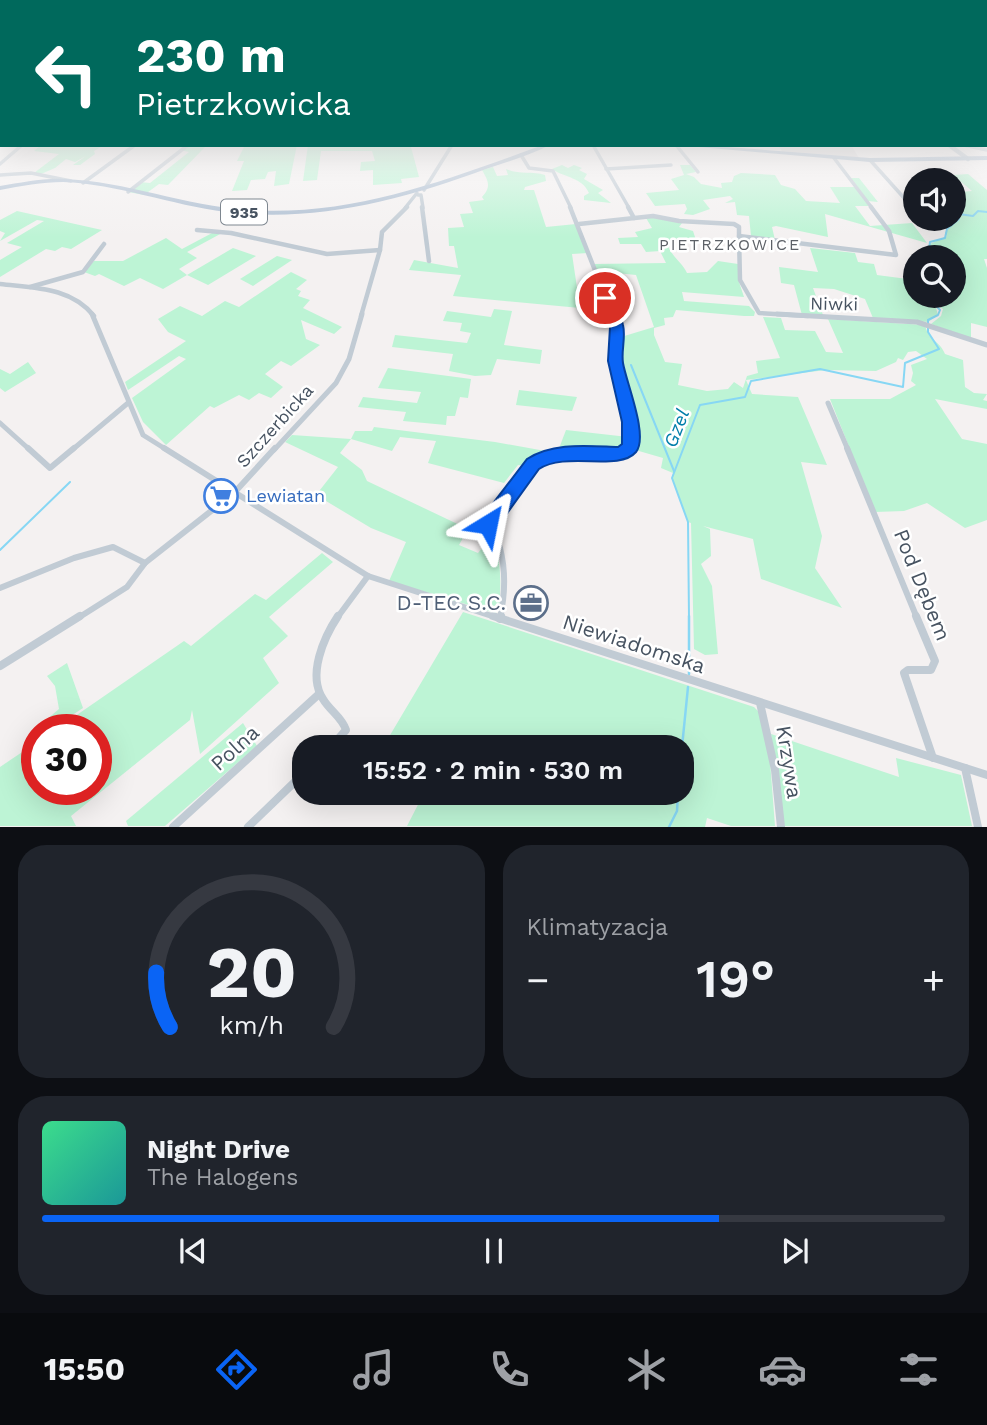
<!DOCTYPE html>
<html lang="pl">
<meta charset="utf-8">
<style>
body{margin:0;font-family:"Work Sans",sans-serif;background:#20242c;color:#f1f3f6;height:100vh;display:flex;flex-direction:column;font-size:26px;white-space:nowrap}
*{box-sizing:border-box;margin:0}
p{font-size:23px;color:#9ea1a6}
.icon{flex:none;width:38px;height:38px;fill:none;stroke:currentColor;stroke-width:2;stroke-linecap:round;stroke-linejoin:round}
.map{position:relative;height:827px;overflow:hidden}
.panel{display:flex;flex-direction:column;gap:18px;padding:18px;background:#0d0f14;flex:1}
.panel>*{flex:none}
.hud{position:absolute;left:0px;top:0px;width:987px;height:147px;box-shadow:0 7px 28px #0002;background:#00695c;color:#fff;overflow:hidden}
.fabs{position:absolute;left:903px;top:168px;display:grid;gap:14px}
.fabs a{display:grid;place-items:center;width:63px;height:63px;border-radius:50%;background:#171b24;box-shadow:0 7px 28px #0002;font-size:35px}
.speed{position:absolute;left:21px;top:714px;display:flex;gap:14px;font-size:35px;font-weight:700;text-align:center}
.speed>*{display:grid;place-content:center;width:91px;height:91px;border-radius:50%;background:#171b24;box-shadow:0 7px 28px #0002;line-height:1}
.speed .limit{border:10px solid #d22;background:#fff;color:#111}
.pin{position:absolute;display:grid;place-items:center;width:60px;height:60px;color:#fff;margin:-30px;border:4px solid #fff;border-radius:50%;box-shadow:0 2px 7px #0007}
.me{position:absolute;width:77px;margin:-38px;rotate:35deg;stroke-linejoin:round;filter:drop-shadow(0 0 5px #0008)}
.turn{display:flex;align-items:center;gap:24px;height:147px;padding:0 21px;font-size:32px}
.turn .icon{width:91px;height:91px;stroke-width:2.5}
.turn b{display:block;font-size:49px;line-height:60px}
.big{font-size:52px;font-weight:600;line-height:1.1}
.panel .tile{flex:1;display:flex;flex-direction:column;justify-content:center;gap:10px;min-width:0;padding:0 24px;border-radius:28px;background:#20242c}
.panel .dial{align-items:center;gap:0}
.dial svg{height:182px;overflow:visible;fill:none;stroke:#363941;stroke-width:7;stroke-linecap:round;text-anchor:middle}
.dial text{fill:#f1f3f6;stroke:none}
.song{display:flex;align-items:center;gap:21px}
.cover{width:84px;height:84px;border-radius:10px;background:linear-gradient(135deg,hsl(150 70% 55%),hsl(180 70% 35%))}
.played{height:7px;border-radius:4px;background:linear-gradient(90deg,#0a64f5 75%,#363941 75%)}
.keys{display:flex;justify-content:space-around;direction:ltr}
.heat{display:flex;justify-content:space-between;align-items:center;font-size:38px;direction:ltr}
.panel .tiles{flex:1;display:grid;gap:18px;grid-template-columns:1fr 1fr}
.tile:last-child{grid-column:span 2}
.trip{position:absolute;left:292px;top:735px;width:402px;height:70px;border-radius:28px;background:#171b24;box-shadow:0 7px 28px #0002;font-weight:600;line-height:70px;text-align:center}
.dock{display:flex;height:112px;justify-content:space-around;align-items:center;background:#090b0e;color:#9ea1a6}
.dock .icon{width:49px;height:49px}
.dock .current{color:#0a64f5}
.dock b{font-size:32px;color:#f1f3f6}
.map>svg:first-child{display:block}
</style>
<div class="map">
<svg width="987" height="827" viewBox="0 0 987 827">
<rect width="100%" height="100%" fill="#f4f1f1"/>
<polygon fill="#e5e2e3" points="778,145 851,145 859,158 783,153"/>
<g fill="#bdf4d5">
<polygon points="104,145 94,151 95,154 80,165 73,165 86,156 75,162 66,159 55,168 41,174 34,173 59,154 34,151 40,146 22,146"/>
<polygon points="188,145 207,145 168,185 159,184 144,195 128,192 140,182 150,183 189,152 180,150"/>
<polygon points="245,145 297,145 289,184 274,186 276,171 268,172 265,179 251,180 247,190 232,191 244,161 237,161"/>
<polygon points="308,145 419,145 411,147 419,177 401,179 402,183 373,185 373,170 360,171 361,162 375,161 372,151 321,151 317,180 303,181"/>
<path d="M562,165L568,168L574,165L582,168L579,170L587,174L584,179L603,190L598,193L611,203L584,200V196L589,193C582,177 565,178 552,169Z"/>
<polygon points="680,165 690,165 696,172 686,174 694,177 701,184 722,188 721,183 732,182 734,176 741,173 775,175 781,185 795,189 806,201 840,203 830,187 856,187 851,178 859,178 878,202 868,201 868,206 855,206 870,226 912,223 927,243 825,214 828,237 776,226 772,227 775,240 751,236 749,216 737,215 735,202 725,203 733,199 730,196 703,200 710,209 693,215 684,214 687,209 685,204 655,206 646,193 679,190 671,179 684,175"/>
<path d="M493,167L497,176L508,175L506,169C519,175 532,171 545,175L546,181L525,187L524,190H534L546,227L576,224L588,253L572,254L580,308L453,296L461,275L409,270L414,260L458,268L454,246H449L448,228L464,227L460,214L473,213L469,202L484,200L482,197C491,187 489,182 482,170Z"/>
<polygon points="968,174 987,190 987,259 984,259 987,268 987,327 971,323 971,339 931,324 941,316 943,309 935,304 938,315 928,322 873,318 865,299 834,289 813,288 823,315 802,315 794,285 781,283 779,267 818,272 810,248 855,253 858,262 874,264 877,275 915,280 915,296 954,296 954,257 927,257 931,251 930,244 947,236 945,233 949,227 938,219 954,219 954,187 959,192 972,191 953,175"/>
<polygon points="17,211 102,230 71,249 62,247 55,251 46,249 0,277 0,260 22,247 7,243 44,221 37,220 0,241 5,233 0,231 0,220"/>
<path d="M656,217L682,223L679,227L693,231L696,240L693,242L673,238L668,245C670,255 682,262 687,273L707,272L718,261L738,264L739,282L744,297L682,292L684,301L749,306L755,312L754,316H744L676,310L673,317L664,318L665,325L654,328V335L665,362L682,364L678,385L707,391L728,389L734,382L743,388L747,376L758,373L756,361L780,358L763,317L781,318L785,330L815,331L826,352L843,353L828,319L925,325C928,340 940,341 945,354L963,360L965,387L974,393L987,394L983,400L987,401V409L935,399L962,439L987,444V520L965,528L927,503L904,511L875,512L830,399H890L916,385L911,381L913,373L911,365L927,359L916,351L908,352L903,360L898,358L896,362L876,371L826,370L746,380L752,394L798,397L827,465L801,462L822,536L815,568L842,608L761,579L753,539L703,526L710,529L711,556L701,564L712,586L718,654L705,655L694,649L691,523L688,522L672,478L673,473L661,468L663,458L632,449L635,440L617,364L621,337L654,327L636,275L597,271L594,264L666,263L660,251L646,252L641,244H620L618,238L638,237L635,232L652,228L646,218Z"/>
<polygon points="214,232 222,233 187,252 197,258 179,269 187,275 233,248 256,256 208,285 187,275 163,289 140,278 124,286 99,274 95,276 84,272 94,261 123,261 166,238 182,249"/>
<polygon points="277,256 292,260 253,286 240,279"/>
<polygon points="291,272 307,280 296,289 301,291 298,296 310,300 303,308 342,327 334,334 301,320 306,339 320,345 291,366 281,361 265,374 283,387 271,398 259,393 249,400 239,395 214,408 210,406 166,445 143,422 132,398 186,359 179,356 128,390 125,382 186,341 168,332 158,319 180,306 202,316 225,301 239,307"/>
<polygon points="494,309 512,311 504,345 542,350 540,364 497,359 491,375 475,376 449,371 453,354 392,347 395,335 467,343 471,333 460,331 462,323 443,321 447,311 491,317"/>
<polygon points="28,362 36,373 5,392 0,388 0,369 10,374"/>
<polygon points="388,368 471,379 468,398 460,397 455,416 447,416 446,425 403,421 406,412 358,407 363,397 417,403 421,392 378,388"/>
<polygon points="519,390 577,397 572,411 516,405"/>
<path d="M374,427L495,442L551,452L531,460L528,466L518,465L504,483L428,463L436,441L400,437L392,451L351,439L340,453L362,470L367,481L468,529L459,545L478,553L492,536C502,559 501,585 499,610L495,613L389,581L406,542L371,528L316,495L338,467L285,442L292,435L351,439L355,431H372Z"/>
<polygon points="566,430 628,437 628,444 619,452 558,451"/>
<polygon points="322,553 333,562 269,617 288,636 263,658 279,683 200,754 192,710 190,720 71,816 76,826 0,826 0,767 37,742 37,789 96,789 96,730 55,730 184,641 191,646 255,594 266,600"/>
<polygon points="463,612 754,707 760,713 770,761 775,826 731,826 707,818 705,827 407,826 424,793 682,793 682,747 383,747"/>
<polygon points="67,663 83,708 51,729 46,720 59,709 55,686 47,676"/>
<polygon points="243,723 257,746 165,826 128,826 126,821"/>
<polygon points="771,734 899,777 896,758 961,775 972,826 784,826"/>
</g>
<g fill="none" stroke-linecap="round" stroke-linejoin="round">
<g stroke="#87d7f4" stroke-width="2">
<polyline points="928,257 930,242 945,238 947,229 959,219 959,214 973,216 978,211 987,212"/>
<polyline points="631,365 674,471"/>
<polyline points="0,550 70,482"/>
<polyline points="689,618 688,522 672,478 700,405 745,397 751,381 820,369 903,387 905,363 939,349 928,332 928,320 938,315 940,310 927,296"/>
</g>
<g stroke="#87d7f4" stroke-width="2.5">
<polyline points="689,616 689,674"/>
<polyline points="682,747 688,687"/>
<polyline points="669,827 677,811 678,793"/>
</g>
<g stroke="#c1cbd4" stroke-width="3.5">
<polyline points="593,145 629,208"/>
<polyline points="676,145 698,172"/>
<polyline points="964,145 987,150"/>
<polyline points="521,155 529,168 553,171 571,208"/>
<polyline points="834,158 872,208"/>
<polyline points="870,160 913,208"/>
<polyline points="0,164 22,145"/>
<polyline points="606,169 671,165"/>
<polyline points="0,175 31,173 71,181"/>
<polyline points="83,183 135,145"/>
<polyline points="424,190 452,145"/>
<polyline points="128,192 188,145"/>
<polyline points="418,195 421,195 423,208"/>
<polyline points="405,208 417,193"/>
</g>
<g stroke="#c1cbd4" stroke-width="4.5">
<polyline points="422,207 429,261"/>
<polyline points="570,207 613,316"/>
<polyline points="628,207 634,218"/>
<polyline points="911,207 915,211"/>
<polyline points="579,224 653,216 679,221 734,224 739,227 739,236 896,255 889,231 871,207"/>
<polyline points="197,230 231,233 327,254 380,250"/>
<polyline points="739,236 740,280 759,313 808,316"/>
<path d="M0,284C34,288 71,287 94,316"/>
<polyline points="30,287 83,272 104,244"/>
<polyline points="361,316 380,250 382,232 407,207"/>
</g>
<g stroke="#c1cbd4" stroke-width="5">
<polyline points="92,314 143,435 167,450"/>
<path d="M612,314C619,331 613,346 616,363C619,386 639,429 627,450"/>
<polyline points="777,314 917,322 987,345"/>
<polyline points="828,403 848,450"/>
<polyline points="0,423 30,450"/>
<polyline points="72,450 128,403"/>
<polyline points="274,450 336,383 349,359 362,314"/>
</g>
<g stroke="#c1cbd4" stroke-width="6">
<polyline points="28,448 50,468 74,448"/>
<polyline points="164,448 368,576 498,618"/>
<polyline points="847,448 917,618"/>
<polyline points="0,588 74,558 113,547 145,563"/>
<polyline points="78,618 127,587 145,563 234,493 275,448"/>
<polyline points="337,618 368,576"/>
<path d="M500,618C505,595 506,571 500,548C497,540 490,531 489,524C489,514 501,504 506,497C546,441 560,457 619,454L625,453L629,448"/>
</g>
<g stroke="#c1cbd4" stroke-width="8">
<polyline points="493,616 987,775"/>
<polyline points="916,616 935,661 931,670 908,670 904,673 933,758"/>
<polyline points="500,619 501,616"/>
<polyline points="0,666 80,616"/>
<polyline points="760,703 775,770 781,827"/>
<path d="M331,747L346,730C342,717 330,711 323,699C307,675 324,637 338,616"/>
<polyline points="965,768 978,827"/>
<polyline points="173,827 319,694"/>
<polyline points="248,827 304,773"/>
</g>
<polyline stroke="#c1cbd4" stroke-width="4.5" points="949,145 968,159"/>
<g fill="#afbfd2" fill-rule="evenodd">
<path d="M543,145H550C530,155 507,162 486,169C402,200 315,223 226,212C171,205 118,184 63,182C42,182 21,186 0,190V186C21,183 42,178 64,179C126,181 185,206 248,210C352,217 446,180 543,145Z"/>
<polygon points="676,145 701,145 870,158 987,156 987,160 870,162"/>
</g>
</g>
<linearGradient id="sky" x2="0" y2="1"><stop stop-color="#81c2ed"/><stop offset="0.51" stop-color="#faf9f9"/><stop offset="1" stop-color="#faf9f9" stop-opacity="0"/></linearGradient>
<rect width="987" height="237" fill="url(#sky)"/>
<path fill="#0a64f5" stroke="#06419f" stroke-width="2" d="M605,294C614,297 621,316 623,325C626,337 621,351 623,363C626,382 649,436 636,452C619,472 566,451 539,469L495,530L488,533L481,530L479,524L481,519L527,459C553,442 587,446 618,447L622,444V422L608,361L610,327L599,298Z"/>
<defs>
<g id="supermarket-ring" transform="scale(1.75)"><circle r="9.5" fill="#fff" stroke="#3f7fe0" stroke-width="1.5"/><path d="M-6-5.5h2.5l.6 2H6L4.5 2H-2.5L-4.4-4H-6ZM-1.5 3.2a1.3 1.3 0 1 0 .1 0ZM3 3.2a1.3 1.3 0 1 0 .1 0Z" fill="#3f7fe0"/></g>
<g id="office-ring" transform="scale(1.75)"><circle r="9.5" fill="#fff" stroke="#5c6f8a" stroke-width="1.5"/><path d="M-6-3h4V-5.5h4V-3h4V5H-6ZM-1-4.5V-3h2v-1.5ZM-6 0V1H6V0Z" fill="#5c6f8a"/></g>
</defs>
<g fill-rule="evenodd">
<use href="#supermarket-ring" x="221" y="496"/>
<use href="#office-ring" x="531" y="603"/>
</g>
<g text-anchor="middle" stroke-width="5" stroke-linejoin="round" paint-order="stroke">
<rect fill="#fff" stroke="#7e8790" stroke-width="2" x="221" y="199.5" width="46" height="25" rx="5"/>
<g font-size="16" font-weight="bold" fill="#475361">
<text x="244" y="218">935</text>
</g>
<g font-size="16" letter-spacing="2" fill="#5d6167" stroke="#fff">
<text x="730" y="250">PIETRZKOWICE</text>
</g>
<g font-size="18" fill="#475361" stroke="#fff">
<text transform="translate(834 304) rotate(1)" y="6">Niwki</text>
<text transform="translate(275 426) rotate(-48)" y="6">Szczerbicka</text>
</g>
<g font-size="18" fill="#366cbe" stroke="#fff" text-anchor="start">
<text x="246" y="502">Lewiatan</text>
</g>
<g font-size="19" font-style="italic" fill="#027eaa" stroke="#fff">
<text transform="translate(676 428) rotate(-69)" y="7">Gzel</text>
</g>
<g font-size="21" fill="#475361" stroke="#fff">
<text transform="translate(922 585) rotate(68)" y="7">Pod Dębem</text>
<text transform="translate(634 644) rotate(18)" y="7">Niewiadomska</text>
<text transform="translate(235 748) rotate(-42)" y="7">Polna</text>
<text transform="translate(789 762) rotate(81)" y="7">Krzywa</text>
</g>
<g font-size="21" fill="#4e5e75" stroke="#fff" text-anchor="end">
<text x="506" y="610">D-TEC S.C.</text>
</g>
</g>
</svg>
<div class="fabs">
<a><svg class="icon" aria-label="sound" viewBox="0 0 24 24"><path d="M4 9h4l5-4v14l-5-4H4zM17 9q2 3 0 6"/></svg></a>
<a><svg class="icon" aria-label="search" viewBox="0 0 24 24"><circle cx="10" cy="10" r="6"/><path d="M15 15l6 6"/></svg></a>
</div>
<div class="speed"><div class="limit">30</div></div>
<div class="pin" style="left:605px;top:298px;background:#d93025"><svg class="icon" aria-label="arrive" viewBox="0 0 24 24"><path d="M6 21V4h12l-3 4 3 4H6"/></svg></div>
<svg class="me" style="left:488px;top:524px" viewBox="-20 -20 40 40"><path d="M0-17L14 15 0 8-14 15z" fill="#0a64f5" stroke="#fff" stroke-width="4"/></svg>
<div class="trip">15:52 · 2 min · 530 m</div>
<div class="hud">
<div class="turn"><svg class="icon" aria-label="left" viewBox="0 0 24 24"><path d="M17 20v-9H6M10 6l-5 5 5 5"/></svg><div><b>230 m</b>Pietrzkowicka</div></div>
</div>
</div>
<section class="panel">
<div class="tiles">
<div class="tile dial"><svg viewBox="0 0 100 80">
<path d="M14 69A42 42 0 1 1 86 69"/>
<path d="M14 69A42 42 0 0 1 8 45" stroke="#0a64f5"/>
<text x="50" y="56" font-size="32" font-weight="700">20</text>
<text x="50" y="72" font-size="11">km/h</text>
</svg></div>
<div class="tile"><p>Klimatyzacja</p>
<div class="heat"><a>−</a><b class="big">19°</b><a>+</a></div>
</div>
<div class="tile">
<div class="song"><i class="cover"></i><div><b>Night Drive</b><p>The Halogens</p></div></div>
<div class="played"></div>
<div class="keys"><svg class="icon" aria-label="previous" viewBox="0 0 24 24"><path d="M18 5L8 12l10 7zM5 5v14"/></svg><svg class="icon" aria-label="pause" viewBox="0 0 24 24"><path d="M8 5v14M16 5v14"/></svg><svg class="icon" aria-label="next" viewBox="0 0 24 24"><path d="M6 5l10 7-10 7zM19 5v14"/></svg></div>
</div>
</div>
</section>
<nav class="dock">
<b>15:50</b>
<svg class="icon current" aria-label="directions" viewBox="0 0 24 24"><path d="M12 3l9 9-9 9-9-9zM9 14v-3h6M13 9l2 2-2 2"/></svg>
<svg class="icon" aria-label="music" viewBox="0 0 24 24"><path d="M9 18V5l10-2v13"/><circle cx="6" cy="18" r="3"/><circle cx="16" cy="16" r="3"/></svg>
<svg class="icon" aria-label="phone" viewBox="0 0 24 24"><path d="M5 4h4l2 5-3 2q2 4 5 5l2-3 5 2v4C11 20 4 13 5 4z"/></svg>
<svg class="icon" aria-label="climate" viewBox="0 0 24 24"><path d="M12 3v18M4 7l16 10M4 17L20 7"/></svg>
<svg class="icon" aria-label="car" viewBox="0 0 24 24"><path d="M5 17H2v-5l4-1 3-4h7l3 4 3 1v5h-3M9 17h6M6 11h13"/><circle cx="7" cy="17" r="2"/><circle cx="17" cy="17" r="2"/></svg>
<svg class="icon" aria-label="filters" viewBox="0 0 24 24"><path d="M4 7h16M4 17h16"/><circle cx="9" cy="7" r="2"/><circle cx="15" cy="17" r="2"/></svg>
</nav>
